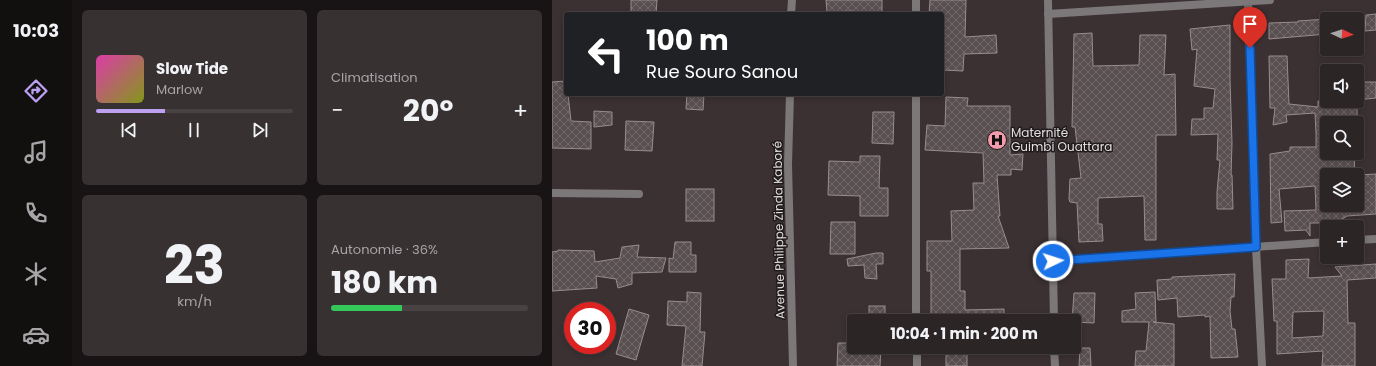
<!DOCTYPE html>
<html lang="fr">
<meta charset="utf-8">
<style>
body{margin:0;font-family:Poppins,sans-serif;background:#383132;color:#f1f3f6;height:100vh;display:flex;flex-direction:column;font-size:15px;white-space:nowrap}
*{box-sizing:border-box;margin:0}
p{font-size:13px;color:#a6a5a7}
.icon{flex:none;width:22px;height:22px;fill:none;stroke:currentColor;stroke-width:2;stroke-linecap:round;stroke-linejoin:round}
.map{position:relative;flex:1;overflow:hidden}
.side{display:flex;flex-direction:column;gap:10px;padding:10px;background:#181415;width:480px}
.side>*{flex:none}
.guide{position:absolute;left:12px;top:12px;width:380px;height:84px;border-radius:4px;box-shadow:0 2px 6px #0003,0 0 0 1px #484243;background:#202124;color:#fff;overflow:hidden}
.needle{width:26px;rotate:94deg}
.fabs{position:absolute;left:768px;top:12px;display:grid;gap:8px}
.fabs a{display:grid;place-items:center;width:44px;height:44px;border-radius:4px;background:#2c2526;box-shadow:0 2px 6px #0003,0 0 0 1px #484243;font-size:20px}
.speed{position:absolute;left:12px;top:302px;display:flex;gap:8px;font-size:20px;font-weight:700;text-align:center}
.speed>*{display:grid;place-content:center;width:52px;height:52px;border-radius:50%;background:#2c2526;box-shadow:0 2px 6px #0003,0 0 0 1px #484243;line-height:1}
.speed .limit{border:6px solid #d22;background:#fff;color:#111}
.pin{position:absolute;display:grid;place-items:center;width:34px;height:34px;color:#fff;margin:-41px -17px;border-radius:50% 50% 50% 0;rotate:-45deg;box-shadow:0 0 4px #0007}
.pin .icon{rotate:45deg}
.me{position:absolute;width:44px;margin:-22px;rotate:86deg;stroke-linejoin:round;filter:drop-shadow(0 0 3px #0008)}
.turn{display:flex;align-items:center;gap:14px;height:84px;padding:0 16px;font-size:18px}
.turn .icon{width:52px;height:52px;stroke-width:2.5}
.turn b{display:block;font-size:28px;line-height:34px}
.big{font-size:30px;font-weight:700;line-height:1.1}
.side .card{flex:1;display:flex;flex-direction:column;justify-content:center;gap:6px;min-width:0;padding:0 14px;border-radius:6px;background:#383132}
.side .dial{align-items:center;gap:0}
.dial b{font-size:52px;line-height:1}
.song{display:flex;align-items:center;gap:12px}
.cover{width:48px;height:48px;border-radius:6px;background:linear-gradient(135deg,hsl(320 70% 55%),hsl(70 70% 35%))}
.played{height:4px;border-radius:2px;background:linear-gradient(90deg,#bca0f2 35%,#484243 35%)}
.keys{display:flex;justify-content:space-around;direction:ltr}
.heat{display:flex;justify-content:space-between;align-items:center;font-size:22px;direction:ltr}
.charge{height:6px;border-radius:3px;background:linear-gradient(90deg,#34c759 36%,#484243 0)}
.side .tiles{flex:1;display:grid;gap:10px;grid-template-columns:repeat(2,1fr)}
.trip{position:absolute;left:295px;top:314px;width:234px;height:40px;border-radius:4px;background:#2c2526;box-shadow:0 2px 6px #0003,0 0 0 1px #484243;font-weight:700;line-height:40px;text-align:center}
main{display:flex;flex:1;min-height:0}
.tab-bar{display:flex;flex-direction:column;width:72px;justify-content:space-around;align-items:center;background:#120f0f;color:#a6a5a7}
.tab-bar .icon{width:28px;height:28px}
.tab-bar .selected{color:#bca0f2}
.tab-bar b{font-size:18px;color:#f1f3f6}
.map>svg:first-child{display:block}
</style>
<main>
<nav class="tab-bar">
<b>10:03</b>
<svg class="icon selected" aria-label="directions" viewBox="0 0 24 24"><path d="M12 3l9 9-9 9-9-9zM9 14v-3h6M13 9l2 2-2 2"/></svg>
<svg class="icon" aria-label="music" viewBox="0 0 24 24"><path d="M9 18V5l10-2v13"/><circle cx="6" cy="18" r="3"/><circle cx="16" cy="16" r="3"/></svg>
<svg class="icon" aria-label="phone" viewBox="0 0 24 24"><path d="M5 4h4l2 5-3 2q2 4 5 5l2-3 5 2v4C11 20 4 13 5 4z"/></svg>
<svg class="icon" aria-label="climate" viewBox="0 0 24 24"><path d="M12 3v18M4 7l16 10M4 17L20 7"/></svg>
<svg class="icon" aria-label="car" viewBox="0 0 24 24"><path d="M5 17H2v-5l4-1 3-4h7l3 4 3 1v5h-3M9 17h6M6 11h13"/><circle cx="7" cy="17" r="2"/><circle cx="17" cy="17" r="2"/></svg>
</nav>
<section class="side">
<div class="tiles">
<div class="card">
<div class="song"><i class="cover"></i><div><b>Slow Tide</b><p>Marlow</p></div></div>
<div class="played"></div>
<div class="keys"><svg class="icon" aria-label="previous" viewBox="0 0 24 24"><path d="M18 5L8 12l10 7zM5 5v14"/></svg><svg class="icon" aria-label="pause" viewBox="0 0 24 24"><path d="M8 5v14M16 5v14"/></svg><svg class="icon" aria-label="next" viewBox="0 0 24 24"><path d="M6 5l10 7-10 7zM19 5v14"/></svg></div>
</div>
<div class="card"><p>Climatisation</p>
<div class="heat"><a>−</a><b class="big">20°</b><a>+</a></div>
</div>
<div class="card dial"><b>23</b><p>km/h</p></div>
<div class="card"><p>Autonomie · 36%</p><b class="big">180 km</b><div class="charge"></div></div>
</div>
</section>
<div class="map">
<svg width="824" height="366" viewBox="0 0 824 366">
<defs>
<pattern id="building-cross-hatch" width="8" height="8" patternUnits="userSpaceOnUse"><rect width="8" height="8" fill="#594f50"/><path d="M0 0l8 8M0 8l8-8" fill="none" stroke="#716869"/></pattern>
</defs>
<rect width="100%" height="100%" fill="#3b3133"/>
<g fill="url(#building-cross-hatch)" stroke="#988c8e" fill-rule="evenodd">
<polygon points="79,0 105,0 104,14 79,14"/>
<polygon points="274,0 330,0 330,14 301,14 302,11 275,12"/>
<polygon points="378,0 414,0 413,37 444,35 445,53 412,54 411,71 391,70 392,29 390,28 390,14 377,14"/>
<polygon points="824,14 824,30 813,31 814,15"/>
<polygon points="775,19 775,34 717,39 717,23 746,22 746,21"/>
<polygon points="678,25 678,80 680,143 679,175 680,175 681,209 665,209 665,192 668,160 665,160 666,134 639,135 640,119 652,119 652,108 661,108 663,89 642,86 645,49 640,50 638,29"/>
<polygon points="540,33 541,66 587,65 588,35 614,35 612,75 623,74 624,135 604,135 604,240 593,240 592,196 546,198 546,224 550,224 551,241 527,242 525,203 518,202 517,199 518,179 529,178 523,127 520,127 522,34"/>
<polygon points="717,56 735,56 737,104 766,107 766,101 805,101 805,123 775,123 775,153 803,153 802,175 775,175 775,205 805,205 805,175 824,174 824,214 795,216 784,223 758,223 758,236 754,230 733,231 732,211 764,210 763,186 727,189 730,222 719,223 718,154 738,151 738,147 764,147 764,133 763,113 734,115 735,122 721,125 723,108 718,108"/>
<polygon points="14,81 14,94 16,94 19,121 39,122 39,149 0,148 0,82"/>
<polygon points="805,82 824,82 824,98 805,100"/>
<polygon points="135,94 152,94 151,110 134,109"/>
<polygon points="394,97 416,98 415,106 458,106 458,155 471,154 470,170 459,169 459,175 445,175 448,216 446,216 457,248 408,249 408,291 413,291 413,310 452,309 452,321 379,321 379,271 375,271 375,241 400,241 399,211 422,210 421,183 432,183 431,153 373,150 375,125 393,126"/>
<polygon points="42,111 60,112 60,125 42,127"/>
<polygon points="321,112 342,112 341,144 320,143"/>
<polygon points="74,121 102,122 100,151 73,150"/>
<polygon points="308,156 328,156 327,188 336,188 336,216 308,216 308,196 276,195 277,161 308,162"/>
<rect x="134" y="189" width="28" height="32"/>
<polygon points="279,222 303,222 303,254 278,254"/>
<polygon points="123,242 139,242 139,255 144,255 144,272 117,272 117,258 121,259"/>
<polygon points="87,245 85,257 114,258 110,272 80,273 80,284 66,288 64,279 44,276 45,288 0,291 0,252 6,251 6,250 42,251 43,262 68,258 70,247"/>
<polygon points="324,253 331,253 331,264 324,264 325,279 313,278 312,265 296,266 295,259"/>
<path d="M757,259L756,278L790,276L783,267L824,264V278L795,280L796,323H803V366H770L771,351L725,354V321H722L720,279H734V260ZM772,311L771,336L740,338L741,312Z"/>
<polygon points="683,274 682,297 679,297 678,311 680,329 683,329 686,357 659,358 658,316 653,317 653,315 626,317 625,298 606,300 605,280 620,279 620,277"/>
<polygon points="135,292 149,293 148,332 153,332 150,366 130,366 134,326 115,325 116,301 135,302"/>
<polygon points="603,292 604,322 601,322 622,324 622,366 583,366 584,351 594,351 597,322 570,322 570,311 584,309 583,293"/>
<polygon points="522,293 543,293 542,323 522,322 522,321 520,321"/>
<rect x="317" y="306" width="16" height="15"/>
<polygon points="77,309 97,315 84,360 64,354"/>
<polygon points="286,343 302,343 302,347 329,347 328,366 285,366"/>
<rect x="394" y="347" width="21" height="19"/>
<polygon points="528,348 538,348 539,366 527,366"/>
</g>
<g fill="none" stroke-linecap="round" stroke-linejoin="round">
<g stroke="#7c7778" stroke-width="8">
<polyline points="364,0 364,14"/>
<polyline points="496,0 502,321"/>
<polyline points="696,0 704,247 710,366"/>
<polyline points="239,14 240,0"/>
<polyline points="496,14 718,0"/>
<polyline points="238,94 236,164 241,366"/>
<polyline points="364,94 364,321"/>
<polyline points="0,193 87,194"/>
<polyline points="805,240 824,239"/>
<polyline points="501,261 775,242"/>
<polyline points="365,347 365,366"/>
<polyline points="502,347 503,366"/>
</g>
</g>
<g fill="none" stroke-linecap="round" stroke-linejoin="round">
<g stroke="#114b97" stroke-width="10">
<polyline id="route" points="501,261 704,247 698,48"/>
</g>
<use href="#route" stroke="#1a73e8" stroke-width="7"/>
</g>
<defs>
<g id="hospital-disc" transform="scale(1)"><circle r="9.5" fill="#f39aab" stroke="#1f1a1b"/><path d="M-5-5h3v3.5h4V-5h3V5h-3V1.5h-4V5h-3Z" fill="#111"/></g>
</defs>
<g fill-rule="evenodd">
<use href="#hospital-disc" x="445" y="140"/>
</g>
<g text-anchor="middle" stroke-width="3" stroke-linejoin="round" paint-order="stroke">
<g font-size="12" fill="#e4dedf" stroke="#1f1a1b" text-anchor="start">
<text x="459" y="137">Maternité<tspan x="459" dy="14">Guimbi Ouattara</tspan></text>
</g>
<g font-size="12" fill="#e4dedf" stroke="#1f1a1b">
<text transform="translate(227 230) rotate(-91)" y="4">Avenue Philippe Zinda Kaboré</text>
</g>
</g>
</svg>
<div class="fabs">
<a><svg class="needle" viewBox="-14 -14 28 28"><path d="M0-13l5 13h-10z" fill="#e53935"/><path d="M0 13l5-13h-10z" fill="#a6a5a7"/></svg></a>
<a><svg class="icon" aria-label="sound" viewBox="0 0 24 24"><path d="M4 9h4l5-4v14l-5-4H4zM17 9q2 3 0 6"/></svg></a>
<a><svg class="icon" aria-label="search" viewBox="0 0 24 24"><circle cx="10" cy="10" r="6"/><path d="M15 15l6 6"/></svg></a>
<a><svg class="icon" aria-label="layers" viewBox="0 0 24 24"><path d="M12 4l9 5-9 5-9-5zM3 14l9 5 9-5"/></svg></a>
<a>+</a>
</div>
<div class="speed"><div class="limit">30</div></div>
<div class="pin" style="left:698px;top:48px;background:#d93025"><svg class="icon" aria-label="arrive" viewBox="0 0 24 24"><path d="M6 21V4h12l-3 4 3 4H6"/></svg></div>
<svg class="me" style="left:501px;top:261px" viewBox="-20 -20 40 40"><circle r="17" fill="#1a73e8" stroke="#fff" stroke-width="3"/><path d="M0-11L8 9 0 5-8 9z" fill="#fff"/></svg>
<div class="trip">10:04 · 1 min · 200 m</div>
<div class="guide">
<div class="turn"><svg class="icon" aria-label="left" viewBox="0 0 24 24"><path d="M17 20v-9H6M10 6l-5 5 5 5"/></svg><div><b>100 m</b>Rue Souro Sanou</div></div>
</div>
</div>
</main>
